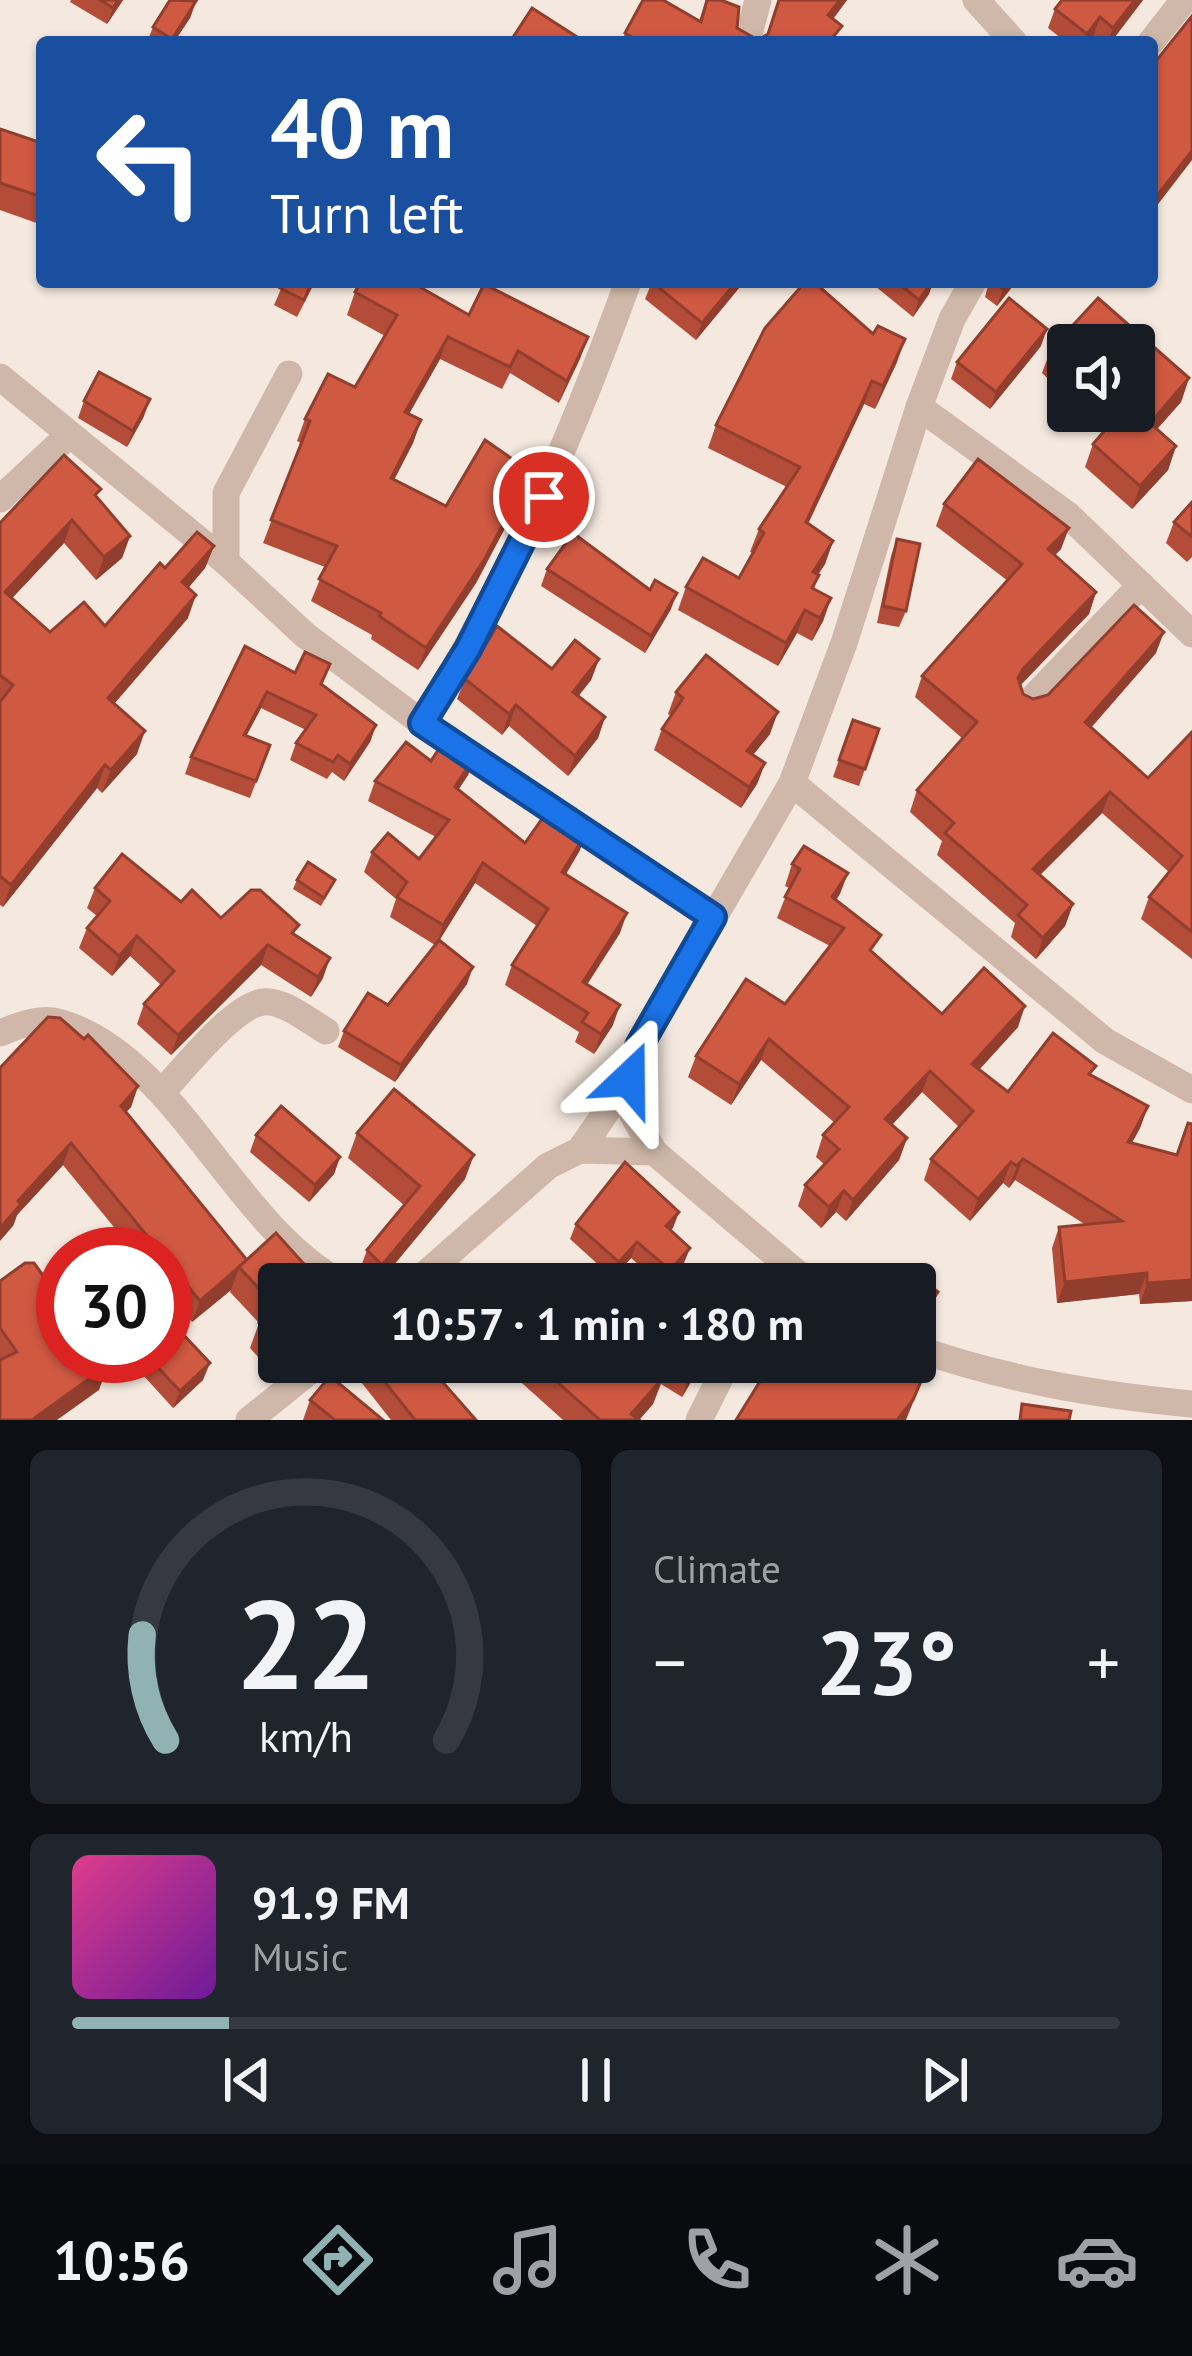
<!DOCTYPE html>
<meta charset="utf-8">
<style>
body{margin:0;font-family:"PT Sans",sans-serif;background:#20242c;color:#f1f3f6;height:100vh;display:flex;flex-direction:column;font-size:45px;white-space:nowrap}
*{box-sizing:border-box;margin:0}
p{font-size:39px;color:#9ea1a6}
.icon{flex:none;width:66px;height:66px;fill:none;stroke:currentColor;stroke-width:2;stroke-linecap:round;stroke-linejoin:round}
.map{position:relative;height:1420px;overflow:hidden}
.details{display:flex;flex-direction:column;gap:30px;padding:30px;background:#0d0f14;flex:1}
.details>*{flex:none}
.hud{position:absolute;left:36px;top:36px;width:1122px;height:252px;border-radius:12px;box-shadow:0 3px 9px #0004;background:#1a4fa0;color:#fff;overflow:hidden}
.fabs{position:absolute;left:1047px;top:324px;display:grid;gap:24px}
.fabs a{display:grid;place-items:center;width:108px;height:108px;border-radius:12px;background:#171b24;box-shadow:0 3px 9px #0004;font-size:60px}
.speed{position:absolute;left:36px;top:1227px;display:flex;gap:24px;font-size:60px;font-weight:700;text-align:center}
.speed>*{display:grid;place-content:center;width:156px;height:156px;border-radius:50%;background:#171b24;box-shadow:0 3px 9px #0004;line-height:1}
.speed .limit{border:18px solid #d22;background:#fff;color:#111}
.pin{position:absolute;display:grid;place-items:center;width:102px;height:102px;color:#fff;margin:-51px;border:6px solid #fff;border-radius:50%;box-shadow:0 3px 12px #0007}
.me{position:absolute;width:132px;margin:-66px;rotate:23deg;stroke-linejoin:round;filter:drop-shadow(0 0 9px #0008)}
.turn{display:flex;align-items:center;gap:42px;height:252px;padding:0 36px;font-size:54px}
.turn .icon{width:156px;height:156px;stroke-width:2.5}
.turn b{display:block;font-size:84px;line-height:102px}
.big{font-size:90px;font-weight:700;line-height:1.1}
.details .tile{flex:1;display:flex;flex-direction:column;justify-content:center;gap:18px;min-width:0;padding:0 42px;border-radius:18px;background:#20242c}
.details .dial{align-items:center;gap:0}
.dial svg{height:312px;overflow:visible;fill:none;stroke:#363941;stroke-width:7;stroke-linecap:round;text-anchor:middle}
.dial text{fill:#f1f3f6;stroke:none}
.song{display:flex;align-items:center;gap:36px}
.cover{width:144px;height:144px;border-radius:18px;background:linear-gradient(135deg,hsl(330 70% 55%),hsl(280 70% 35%))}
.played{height:12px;border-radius:6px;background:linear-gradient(90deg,#91b2b3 15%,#363941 15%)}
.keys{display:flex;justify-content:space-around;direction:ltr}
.heat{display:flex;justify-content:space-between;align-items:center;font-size:66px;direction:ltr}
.details .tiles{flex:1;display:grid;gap:30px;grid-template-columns:1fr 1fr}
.tile:last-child{grid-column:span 2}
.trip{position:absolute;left:258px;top:1263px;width:678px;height:120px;border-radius:12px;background:#171b24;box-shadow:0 3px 9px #0004;font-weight:700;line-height:120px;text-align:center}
.menu{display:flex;height:192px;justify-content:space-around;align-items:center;background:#090b0e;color:#9ea1a6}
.menu .icon{width:84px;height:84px}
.menu .selected{color:#91b2b3}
.menu b{font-size:54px;color:#f1f3f6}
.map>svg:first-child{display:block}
</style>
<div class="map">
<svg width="1192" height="1420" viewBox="0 0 1192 1420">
<rect width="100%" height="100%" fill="#f5e9df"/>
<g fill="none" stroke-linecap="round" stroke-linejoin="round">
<g stroke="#cfb8a9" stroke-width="27">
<polyline points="976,0 1014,42"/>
<polyline points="747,42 758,0"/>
<polyline points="1151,42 1184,0"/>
<polyline points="0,377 226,562 305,635 422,723 713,917"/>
<polyline points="919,407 1068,515 1192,634"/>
<polyline points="0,499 69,435"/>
<polyline points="226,562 226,493 289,374"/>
<polyline points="1028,703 1141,585"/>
<path d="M422,723C509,583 572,436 628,282"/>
<polyline points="792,783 1105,1041 1192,1090"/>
<path d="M0,1033C20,1025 41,1016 62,1023C179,1060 234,1227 343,1284"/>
<path d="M162,1092C183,1070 234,1004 264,1002C283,1000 309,1021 326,1031"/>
<polyline points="580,1150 629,1079"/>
<polyline points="414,1284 548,1166 580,1150 654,1152"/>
<polyline points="810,1284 654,1152 632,1113 629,1079 639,1046 792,783 844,643 919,407 952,319 973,282"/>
<path d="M915,1348C1007,1380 1096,1395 1192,1404"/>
<polyline points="249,1420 321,1362"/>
<polyline points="699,1420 728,1362"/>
</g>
</g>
<g fill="#b34d39">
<polygon points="71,0 123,0 107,24 70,2"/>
<polygon points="706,0 737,28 758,40 767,35 779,0 847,0 833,19 836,42 622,42 625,33 699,21"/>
<polygon points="1143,0 1111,42 1100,42 1093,37 1088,42 1066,42 1048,28 1055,9"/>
<polygon points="196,1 190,18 174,42 147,42 153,27"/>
<polygon points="0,129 42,143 42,225 0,210"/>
<polygon points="284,282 315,282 297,317 274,305"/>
<polygon points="652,282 744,282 696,340 645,299"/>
<polygon points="870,282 933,282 929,294 913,317"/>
<polygon points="989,282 1016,282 997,306 985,297"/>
<polygon points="355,292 588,337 559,403 510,373 502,389 440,359 409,414 421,420 413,443 394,480 446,506 531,472 523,494 476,583 418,670 371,639 372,635 311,601 325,567 263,543 301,443 297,441 305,419 355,387 385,336 347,315"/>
<polygon points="1098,298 1189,378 1181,402 1157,429 1176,446 1168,470 1132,509 1085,467 1093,444 1104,432 1082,411 1134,411 1134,345 1068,345 1068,398 1042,373 1051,349"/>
<polygon points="1041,346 990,409 951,379 957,362"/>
<polygon points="897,362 875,409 864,404 808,524 833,541 825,564 818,575 814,589 831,598 823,621 812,641 797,633 778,666 678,610 686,587 739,578 753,553 750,552 759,529 787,487 708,448 716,425"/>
<polygon points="84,401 144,416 127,447 78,418"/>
<polygon points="98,498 130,536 122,558 96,580 64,543 12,598 50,632 105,626 165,568 214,546 205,568 188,588 188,618 114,704 137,754 102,793 97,788 3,907 0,905 0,523"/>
<polygon points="1192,502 1192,557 1187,562 1166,543 1174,522"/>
<polygon points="944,504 1061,549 1055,555 1096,592 1089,614 1020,685 1023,694 1033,699 1048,695 1156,653 1091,728 1148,778 1192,732 1192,959 1141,919 1149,897 1169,872 1102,813 1040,875 1073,904 1065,926 1036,959 1011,937 1015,923 937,855 942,841 910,812 917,790 963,739 915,697 922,676 1008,581 936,526"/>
<polygon points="897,539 906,611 899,627 877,623 891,556"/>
<polygon points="547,569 671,609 645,653 541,586"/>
<polygon points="245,646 322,685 376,725 370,742 344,781 332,772 327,779 290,760 296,743 306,730 261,708 246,736 270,745 250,798 185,774 191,757"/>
<polygon points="599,659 591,680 578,696 605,717 598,738 568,776 509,726 502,735 457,699 465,679 552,669"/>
<polygon points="676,692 770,734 753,755 765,763 757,784 741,808 654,750 662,729 671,716 668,714"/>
<polygon points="853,720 879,729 859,786 833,777"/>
<polygon points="475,755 468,775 458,790 525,843 580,850 566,874 620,933 587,985 613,1025 594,1054 575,1042 579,1032 505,985 512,965 537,926 475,883 439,940 467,984 395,1082 338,1047 344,1031 388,1005 435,945 390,917 396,899 364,872 372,852 419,859 436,837 368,801 375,781 431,761"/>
<polygon points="792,864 848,873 836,900 874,954 942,1014 1018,1027 979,1070 1008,1092 1092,1076 1148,1106 1140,1128 1132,1143 1177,1155 1192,1124 1192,1301 1140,1304 1139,1294 1057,1303 1052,1248 1059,1227 1086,1225 1015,1180 1009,1188 1003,1183 970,1221 924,1180 931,1159 959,1127 922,1092 892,1125 907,1138 899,1160 846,1221 836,1212 821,1228 798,1206 805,1185 825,1165 816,1157 823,1135 835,1123 761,1060 731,1105 688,1077 696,1056 785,1004 830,946 777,918 789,888 785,886"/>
<polygon points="297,880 335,880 321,906 293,889"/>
<polygon points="95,888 181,902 221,918 295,936 323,978 311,997 261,965 171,1055 137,1024 144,1004 161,985 130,956 112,976 79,948 87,928 97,916 87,908"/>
<polygon points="0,1068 138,1086 131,1107 126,1112 247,1260 279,1284 279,1355 267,1367 250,1348 259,1323 230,1292 231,1290 192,1322 165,1289 165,1254 136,1254 63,1165 17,1215 13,1226"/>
<polygon points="357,1133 465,1179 378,1284 367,1284 358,1275 367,1250 404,1205 348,1158"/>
<polygon points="256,1135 340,1157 334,1174 309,1202 250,1152"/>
<polygon points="679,1212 670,1231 684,1263 665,1284 661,1284 631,1258 613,1278 570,1239 576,1224"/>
<polygon points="0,1281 99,1390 0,1420"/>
<polygon points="915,1284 938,1292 932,1309 916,1329"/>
<polygon points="148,1357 203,1380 173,1408 142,1374"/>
<polygon points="358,1362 425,1362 476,1420 391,1420 354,1373"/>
<polygon points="477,1362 509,1362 491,1378"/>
<polygon points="518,1362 643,1362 661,1378 665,1366 703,1362 682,1397 661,1384 653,1404 639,1420 563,1420 513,1375"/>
<polygon points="310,1400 383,1420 303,1420"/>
</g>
<g fill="#923e2e">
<polygon points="118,0 123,0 107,24 113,8"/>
<polygon points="840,0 847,0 821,35 828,15"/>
<polygon points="1135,0 1143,0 1111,42 1108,42 1113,28"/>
<polygon points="196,1 190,18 174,42 170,42"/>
<polygon points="1100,17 1093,37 1088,42 1084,42 1087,34"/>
<polygon points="1192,151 1192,160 1152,212 1152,202"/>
<polygon points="736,282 744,282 696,340 702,323"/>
<polygon points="932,282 933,282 929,294 913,317 919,300"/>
<polygon points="1009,282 1016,282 997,306 1003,289"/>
<polygon points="1047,329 1041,346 990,409 996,392"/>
<polygon points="448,337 440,359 397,435 405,412"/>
<polygon points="588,337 580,359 559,403 567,381"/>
<polygon points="905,339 897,362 875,409 883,386"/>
<polygon points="1189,378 1181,402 1142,446 1150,423"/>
<polygon points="872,381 864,404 798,545 806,522"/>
<polygon points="150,399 144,416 127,447 133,431"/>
<polygon points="421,420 413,443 383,501 391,478"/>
<polygon points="1176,446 1168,470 1132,509 1140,486"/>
<polygon points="531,472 523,494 476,583 418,670 426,648"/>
<polygon points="72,520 64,543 0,611 5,592"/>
<polygon points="1069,528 1061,549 1040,570 1048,549"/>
<polygon points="130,536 122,558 96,580 104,557"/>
<polygon points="833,541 825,564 804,594 813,572"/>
<polygon points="214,546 205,568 174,605 182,582"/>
<polygon points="1096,592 1089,614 1015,691 1010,700 1023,669"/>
<polygon points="677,593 671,609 645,653 651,636"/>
<polygon points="196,595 188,618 100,720 108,698"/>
<polygon points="831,598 823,621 812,641 820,618"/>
<polygon points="805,610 797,633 778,666 786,643"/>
<polygon points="1164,632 1156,653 1077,743 1085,722"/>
<polygon points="599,659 591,680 566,712 573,692"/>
<polygon points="267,692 261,708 238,752 244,735"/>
<polygon points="516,705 509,726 502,735 509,714"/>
<polygon points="778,712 770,734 739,772 747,751"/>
<polygon points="605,717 598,738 568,776 575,756"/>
<polygon points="376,725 370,742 344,781 350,764"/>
<polygon points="145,731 137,754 102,793 111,770"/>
<polygon points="475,755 468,775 447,807 455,787"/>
<polygon points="765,763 757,784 741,808 749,787"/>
<polygon points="105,765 97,788 3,907 11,885"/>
<polygon points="1110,792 1102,813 1025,890 1033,869"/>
<polygon points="588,830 580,850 555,892 562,872"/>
<polygon points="483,863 475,883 436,946 443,925"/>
<polygon points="848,873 840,894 824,919 832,897"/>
<polygon points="1073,904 1065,926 1036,959 1043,938"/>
<polygon points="627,913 620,933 575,1002 583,982"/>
<polygon points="137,936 130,956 112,976 119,956"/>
<polygon points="268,945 261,965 171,1055 178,1035"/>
<polygon points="330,958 323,978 311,997 318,977"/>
<polygon points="473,967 467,984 395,1082 401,1065"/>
<polygon points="620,1005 613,1025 594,1054 601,1034"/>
<polygon points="1025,1006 1018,1027 965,1085 972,1064"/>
<polygon points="769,1039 761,1060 731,1105 739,1084"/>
<polygon points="930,1071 922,1092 878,1140 885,1119"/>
<polygon points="138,1086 131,1107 113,1127 121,1106"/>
<polygon points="1148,1106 1140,1128 1120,1163 1128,1142"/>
<polygon points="907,1138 899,1160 846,1221 853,1200"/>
<polygon points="71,1143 63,1165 17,1215 13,1226 0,1241 0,1228 18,1201"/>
<polygon points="474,1155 465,1179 378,1284 375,1284 382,1265"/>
<polygon points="340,1157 334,1174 309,1202 315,1185"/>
<polygon points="1023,1159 1015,1180 1009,1188 1017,1166"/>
<polygon points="1011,1162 1003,1183 970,1221 978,1199"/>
<polygon points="844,1191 836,1212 821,1228 829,1207"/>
<polygon points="679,1212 673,1228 660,1242 666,1226"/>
<polygon points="637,1242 631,1258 613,1278 619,1262"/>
<polygon points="690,1248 684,1263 664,1284 670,1270"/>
<polygon points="239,1268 231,1290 192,1322 200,1301"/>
<polygon points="1147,1273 1139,1294 1057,1303 1065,1282"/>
<polygon points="1192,1280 1192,1301 1140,1304 1147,1283"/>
<polygon points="938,1292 932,1309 916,1329 922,1313"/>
<polygon points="279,1339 279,1355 267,1367 276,1342"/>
<polygon points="497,1362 509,1362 491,1378"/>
<polygon points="699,1362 703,1362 682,1397 688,1380"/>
<polygon points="210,1363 203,1380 173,1408 180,1391"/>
<polygon points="108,1365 99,1390 57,1420 32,1420"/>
<polygon points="928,1365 906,1420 897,1420"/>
<polygon points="662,1379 653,1404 639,1420 631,1414"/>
</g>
<g fill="#d05942" stroke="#923e2e" stroke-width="3">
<polygon points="100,0 118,0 113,8"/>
<polygon points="170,0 196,1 172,39 153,27"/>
<polygon points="643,0 663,0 701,22 707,0 721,0 739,7 737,28 758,40 768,34 779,0 840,0 828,15 842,26 829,42 741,42 739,39 737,42 640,42 625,33"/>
<polygon points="1062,0 1135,0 1113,28 1100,17 1087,34 1055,9"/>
<polygon points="532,8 585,42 510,42"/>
<polygon points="1192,16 1192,151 1152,202 1152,66"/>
<polygon points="0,129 42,143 42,197 0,183"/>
<polygon points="284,282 312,282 304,300 280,288"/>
<polygon points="361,282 411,282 469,315 484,284 588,337 567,381 518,351 510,367 448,337 405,412 421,420 391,478 446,506 485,440 531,472 484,560 426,648 379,616 381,613 319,579 337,546 271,520 310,421 305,419 328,374 355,387 397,315 355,292"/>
<polygon points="652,282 736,282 702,323"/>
<polygon points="805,282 814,282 873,334 878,326 905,339 883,386 872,381 806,522 833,541 813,572 819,575 812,588 831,598 820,618 805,610 786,643 686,587 703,558 739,578 764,533 759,529 800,467 716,425 765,328"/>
<polygon points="897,282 932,282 919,300"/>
<polygon points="994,282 1009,282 1003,289"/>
<polygon points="1009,298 1047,329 996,392 957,362"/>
<polygon points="1098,298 1189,378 1150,423 1176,446 1140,486 1093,444 1119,414 1116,411 1134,411 1134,345 1068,345 1068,366 1051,349"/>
<polygon points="99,372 150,399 133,431 84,401"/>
<polygon points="64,455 101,489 95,495 130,536 104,557 72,520 5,592 50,632 84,602 105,626 160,563 165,568 197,532 214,546 182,582 196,595 108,698 145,731 111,770 105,765 11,885 0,876 0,702 13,685 0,675 0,523"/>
<polygon points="978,459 1069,528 1048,549 1096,592 1023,669 1018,678 1023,694 1033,699 1048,695 1134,605 1164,632 1085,722 1148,778 1192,732 1192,932 1149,897 1182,856 1110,792 1033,869 1073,904 1043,938 1018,915 1027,905 945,833 954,823 917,790 977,722 922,676 1022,564 944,504"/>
<polygon points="1192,502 1192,537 1174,522"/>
<polygon points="573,533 650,590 655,580 677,593 651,636 547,569"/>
<polygon points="897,539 920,544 906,611 883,606"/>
<polygon points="497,626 552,669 575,640 599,659 573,692 605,717 575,756 516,705 509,714 465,679"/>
<polygon points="245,646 295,673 305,652 330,664 321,684 376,725 350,764 338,755 333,762 296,743 316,715 267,692 244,735 270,745 256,781 191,757"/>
<polygon points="706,655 778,712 747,751 765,763 749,787 662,729 683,698 676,692"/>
<polygon points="853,720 879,729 865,769 839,760"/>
<polygon points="447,736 475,755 455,787 525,843 551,806 588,830 562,872 627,913 583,982 620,1005 601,1034 582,1022 588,1013 512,965 548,909 483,863 443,925 397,897 407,882 372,852 388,833 419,859 449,820 375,781 406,742 431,761"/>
<polygon points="804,846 848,873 832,897 881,935 870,950 942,1014 984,968 1025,1006 972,1064 1008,1092 1053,1033 1096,1066 1089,1074 1148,1106 1128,1142 1177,1155 1188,1123 1192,1124 1192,1280 1147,1283 1147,1273 1065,1282 1059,1227 1122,1221 1023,1159 1017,1166 1011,1162 978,1199 931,1159 973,1111 930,1071 885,1119 907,1138 853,1200 844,1191 829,1207 805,1185 839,1149 823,1135 849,1107 769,1039 739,1084 696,1056 746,979 785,1004 844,928 785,897 800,869 792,864"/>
<polygon points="122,854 181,902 192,890 221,918 251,890 260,890 299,925 292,933 330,958 318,977 268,945 178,1035 144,1004 174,971 137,936 119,956 87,928 110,901 95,888"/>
<polygon points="308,862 335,880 324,898 297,880"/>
<polygon points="439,940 473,967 401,1065 344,1031 368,993 388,1005"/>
<polygon points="48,1017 60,1018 84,1039 88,1035 138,1086 121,1106 247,1260 200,1301 165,1258 165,1254 162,1254 71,1143 18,1201 21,1204 0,1228 0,1068"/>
<polygon points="394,1089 474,1155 382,1265 367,1250 420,1186 357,1133"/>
<polygon points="281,1106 340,1157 315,1185 256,1135"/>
<polygon points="625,1162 679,1212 666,1226 690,1248 670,1270 637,1242 619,1262 576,1224"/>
<polygon points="276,1233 322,1284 279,1284 279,1339 276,1342 259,1323 276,1307 239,1267"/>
<polygon points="25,1263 34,1263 63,1303 63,1356 101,1356 108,1365 32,1420 0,1420 0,1360 17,1352 0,1328 0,1281"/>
<polygon points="466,1267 482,1284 450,1284"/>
<polygon points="911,1270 938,1292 922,1313 915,1307 915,1284 899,1284"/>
<polygon points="178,1329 210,1363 180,1391 148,1357 165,1356 165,1341"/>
<polygon points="915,1360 928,1365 913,1400 897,1420 736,1420 772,1362 838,1362 862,1376 868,1362 915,1362"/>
<polygon points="369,1362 425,1362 476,1420 415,1420"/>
<polygon points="535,1362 643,1362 662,1379 631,1414 639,1420 600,1420"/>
<polygon points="668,1362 699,1362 688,1380 665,1366"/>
<polygon points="330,1376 383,1420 335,1420 310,1400"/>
<polygon points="1022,1404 1071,1411 1069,1420 1020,1420"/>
</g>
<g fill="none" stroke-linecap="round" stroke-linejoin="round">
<g stroke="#114b97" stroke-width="30">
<polyline id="route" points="544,497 468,649 422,723 713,917 639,1046 629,1079"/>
</g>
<use href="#route" stroke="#1a73e8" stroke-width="21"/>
</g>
</svg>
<div class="fabs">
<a><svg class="icon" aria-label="sound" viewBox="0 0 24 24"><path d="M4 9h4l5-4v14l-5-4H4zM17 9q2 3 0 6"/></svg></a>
</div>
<div class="speed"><div class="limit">30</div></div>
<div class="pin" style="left:544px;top:497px;background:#d93025"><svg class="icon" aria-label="arrive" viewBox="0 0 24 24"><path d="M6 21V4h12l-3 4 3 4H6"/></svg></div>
<svg class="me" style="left:629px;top:1079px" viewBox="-20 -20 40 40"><path d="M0-17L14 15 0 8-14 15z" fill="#1a73e8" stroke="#fff" stroke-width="4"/></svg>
<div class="trip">10:57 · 1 min · 180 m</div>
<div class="hud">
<div class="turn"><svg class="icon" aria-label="left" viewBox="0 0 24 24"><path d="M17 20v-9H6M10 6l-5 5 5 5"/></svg><div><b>40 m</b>Turn left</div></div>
</div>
</div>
<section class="details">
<div class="tiles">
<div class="tile dial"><svg viewBox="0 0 100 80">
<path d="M14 69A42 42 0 1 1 86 69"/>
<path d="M14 69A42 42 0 0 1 8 42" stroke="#91b2b3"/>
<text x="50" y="56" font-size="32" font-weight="700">22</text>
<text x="50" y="72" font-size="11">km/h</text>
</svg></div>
<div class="tile"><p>Climate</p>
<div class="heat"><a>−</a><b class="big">23°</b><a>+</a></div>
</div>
<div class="tile">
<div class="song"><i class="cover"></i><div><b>91.9 FM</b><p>Music</p></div></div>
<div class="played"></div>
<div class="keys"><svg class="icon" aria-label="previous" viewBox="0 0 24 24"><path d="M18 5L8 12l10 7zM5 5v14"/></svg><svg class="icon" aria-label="pause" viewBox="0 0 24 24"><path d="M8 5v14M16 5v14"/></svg><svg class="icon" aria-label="next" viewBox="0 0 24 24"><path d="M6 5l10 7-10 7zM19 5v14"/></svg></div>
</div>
</div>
</section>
<nav class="menu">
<b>10:56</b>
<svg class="icon selected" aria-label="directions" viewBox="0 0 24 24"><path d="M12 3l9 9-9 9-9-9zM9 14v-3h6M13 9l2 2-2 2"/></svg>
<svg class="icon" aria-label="music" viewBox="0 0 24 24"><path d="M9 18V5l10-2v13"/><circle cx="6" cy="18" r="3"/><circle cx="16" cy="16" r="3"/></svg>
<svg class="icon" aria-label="phone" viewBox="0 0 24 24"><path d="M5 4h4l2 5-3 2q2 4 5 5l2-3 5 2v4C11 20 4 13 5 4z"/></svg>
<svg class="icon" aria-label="climate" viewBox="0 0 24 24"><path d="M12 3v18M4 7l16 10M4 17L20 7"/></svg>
<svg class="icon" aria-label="car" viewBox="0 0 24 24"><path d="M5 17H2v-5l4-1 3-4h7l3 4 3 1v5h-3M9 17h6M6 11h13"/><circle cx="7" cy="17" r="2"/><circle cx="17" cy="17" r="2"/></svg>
</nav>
